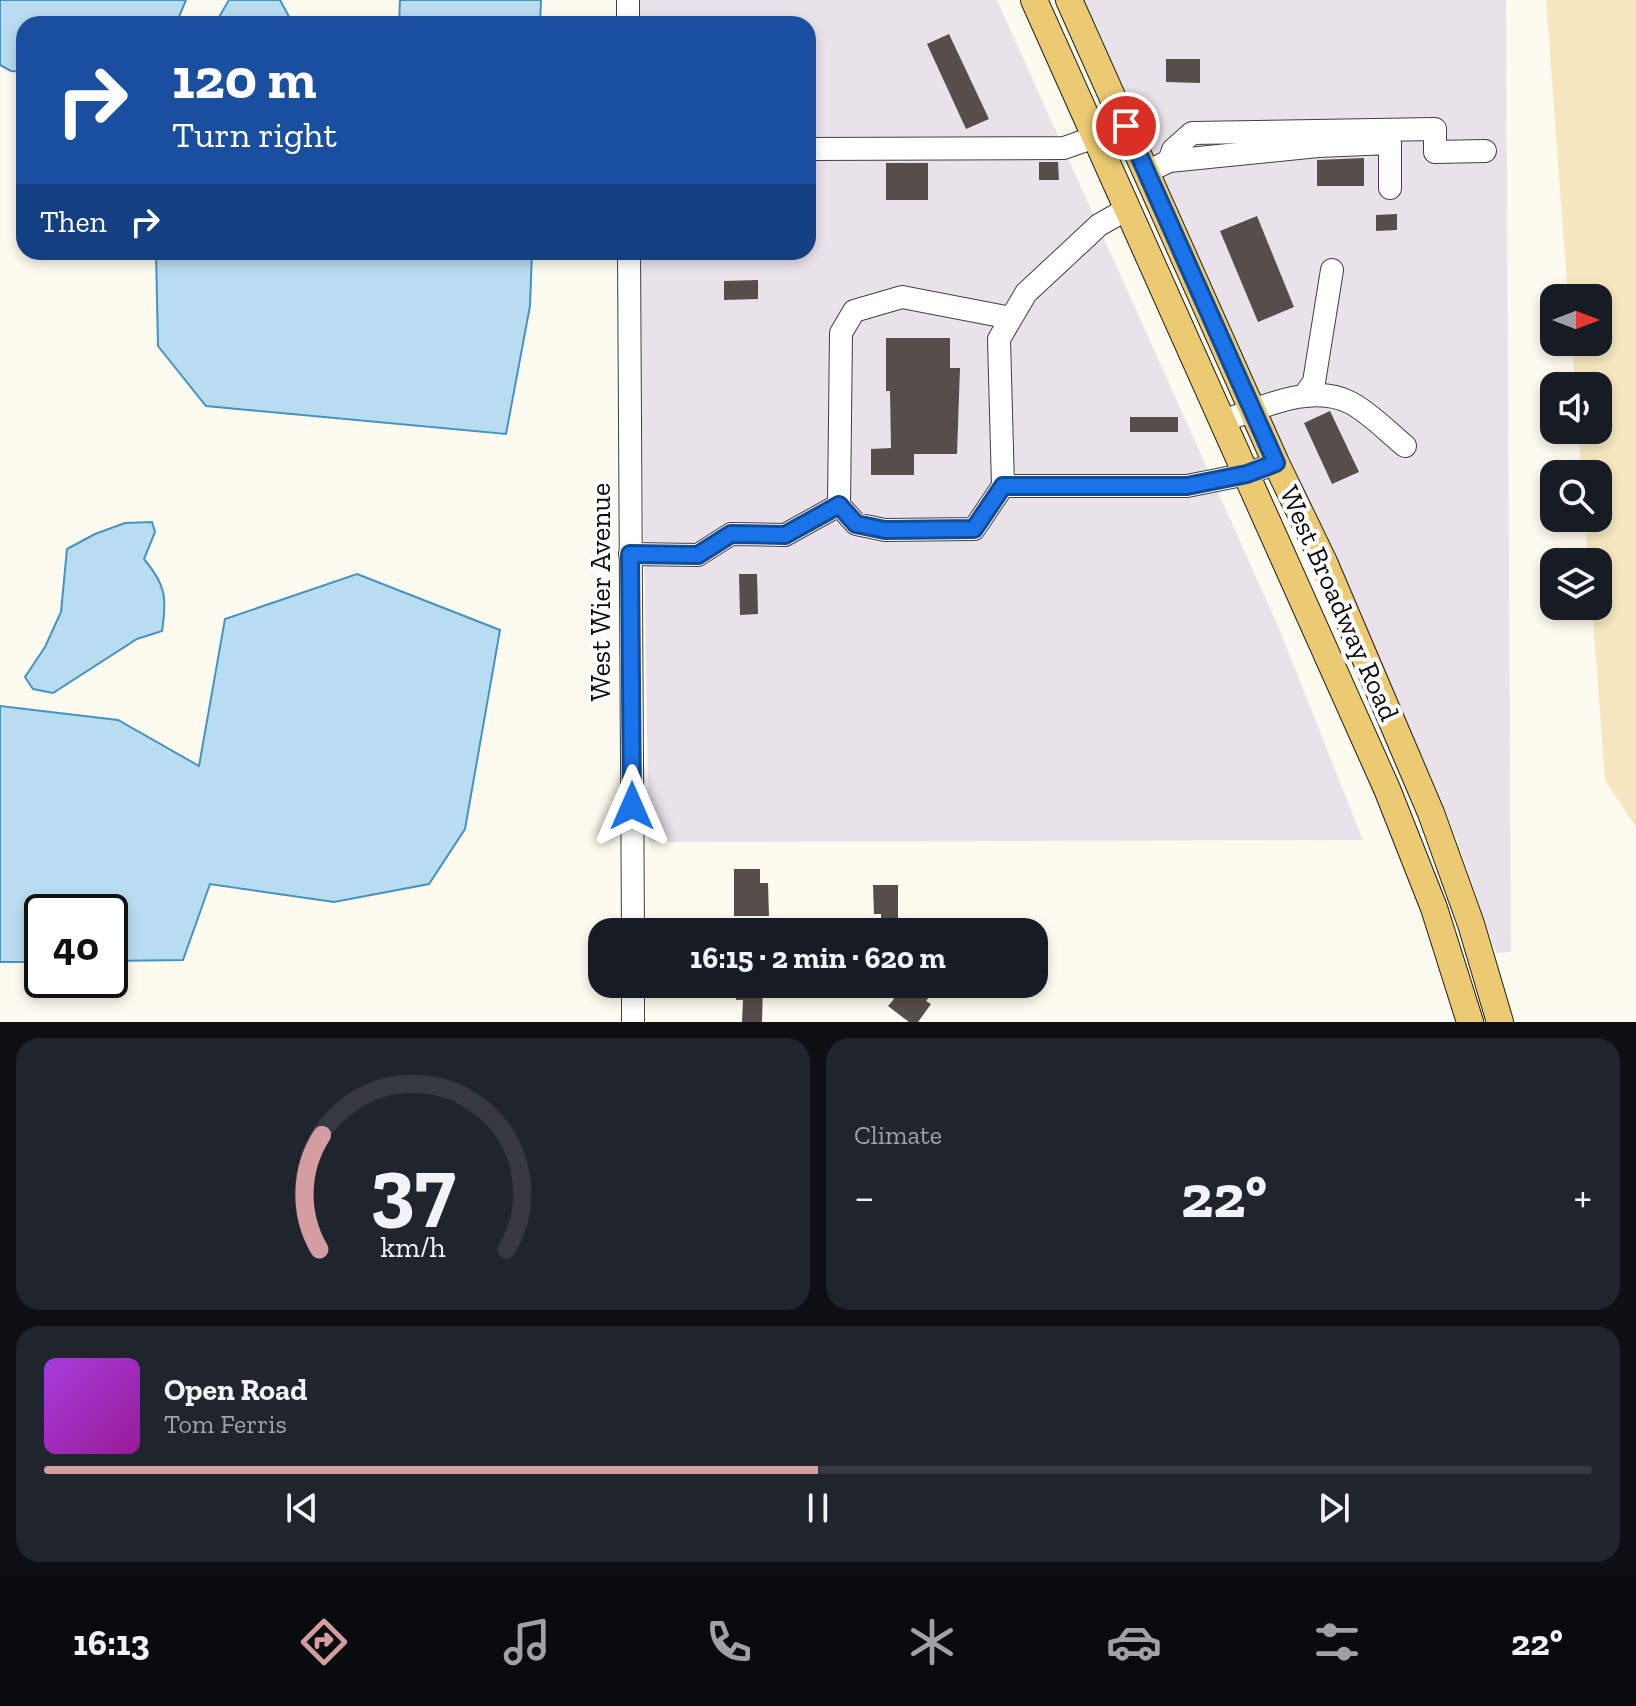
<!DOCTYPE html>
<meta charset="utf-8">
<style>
body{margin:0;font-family:"Zilla Slab",serif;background:#20242c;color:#f1f3f6;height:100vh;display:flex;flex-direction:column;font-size:30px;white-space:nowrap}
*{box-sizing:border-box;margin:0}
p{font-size:26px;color:#9ea1a6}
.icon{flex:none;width:44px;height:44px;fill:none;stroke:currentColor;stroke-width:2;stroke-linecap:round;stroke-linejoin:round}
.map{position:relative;height:1022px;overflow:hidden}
.sheet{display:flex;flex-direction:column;gap:16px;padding:16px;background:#0d0f14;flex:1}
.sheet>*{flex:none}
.banner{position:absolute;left:16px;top:16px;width:800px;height:244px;border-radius:24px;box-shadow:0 4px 12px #0003;background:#1a4fa0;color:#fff;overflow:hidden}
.needle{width:52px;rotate:90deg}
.fabs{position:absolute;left:1540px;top:284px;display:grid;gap:16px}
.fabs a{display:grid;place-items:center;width:72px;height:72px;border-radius:16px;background:#171b24;box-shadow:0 4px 12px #0003;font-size:40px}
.speed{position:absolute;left:24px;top:894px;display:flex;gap:16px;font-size:40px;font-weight:700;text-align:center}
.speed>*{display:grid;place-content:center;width:104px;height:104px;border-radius:50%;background:#171b24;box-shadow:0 4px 12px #0003;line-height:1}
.speed .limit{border:4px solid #111;border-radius:12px;background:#fff;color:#111}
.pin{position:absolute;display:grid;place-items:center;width:68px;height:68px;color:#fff;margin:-34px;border:4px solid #fff;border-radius:50%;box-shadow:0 2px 8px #0007}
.me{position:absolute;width:88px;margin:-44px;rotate:0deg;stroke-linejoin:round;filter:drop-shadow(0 0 6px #0008)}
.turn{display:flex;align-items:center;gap:28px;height:168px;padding:0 24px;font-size:36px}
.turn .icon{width:104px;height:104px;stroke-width:2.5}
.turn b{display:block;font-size:56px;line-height:68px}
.then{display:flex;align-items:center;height:76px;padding:0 24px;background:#0003;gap:16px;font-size:30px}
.big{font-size:60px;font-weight:700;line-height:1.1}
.sheet .tile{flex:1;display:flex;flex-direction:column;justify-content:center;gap:12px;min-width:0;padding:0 28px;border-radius:24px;background:#20242c}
.sheet .dial{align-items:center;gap:0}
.dial svg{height:208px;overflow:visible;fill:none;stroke:#363941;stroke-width:7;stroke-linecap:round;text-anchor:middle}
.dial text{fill:#f1f3f6;stroke:none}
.song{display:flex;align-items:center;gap:24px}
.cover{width:96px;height:96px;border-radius:12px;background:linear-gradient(135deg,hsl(280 70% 55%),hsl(300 70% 35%))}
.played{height:8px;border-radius:4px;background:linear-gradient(90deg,#d49da2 50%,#363941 50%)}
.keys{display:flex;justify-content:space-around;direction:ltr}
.heat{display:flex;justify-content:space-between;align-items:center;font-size:44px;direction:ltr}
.sheet .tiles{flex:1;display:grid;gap:16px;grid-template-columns:1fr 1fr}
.tile:last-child{grid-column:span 2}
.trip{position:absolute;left:588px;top:918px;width:460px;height:80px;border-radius:24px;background:#171b24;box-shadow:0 4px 12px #0003;font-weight:700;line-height:80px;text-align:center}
.tabs{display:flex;height:128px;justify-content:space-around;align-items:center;background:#090b0e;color:#9ea1a6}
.tabs .icon{width:56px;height:56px}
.tabs .selected{color:#d49da2}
.tabs b{font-size:36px;color:#f1f3f6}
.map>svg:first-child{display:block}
</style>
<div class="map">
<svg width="1636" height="1022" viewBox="0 0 1636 1022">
<rect width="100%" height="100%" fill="#fdfaef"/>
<g fill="#eae2eb">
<polygon points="640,0 997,0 1278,626 1363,840 649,842 639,252 808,252 808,24 640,24"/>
<polygon points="1084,0 1506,0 1511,952 1496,953 1456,837 1438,792"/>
</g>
<polygon fill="#f5e8c0" points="1546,0 1636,0 1636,827 1605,780 1592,606 1598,606 1598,562 1588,562 1585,518 1598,518 1598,474 1582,474 1578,430 1598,430 1598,386 1575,386 1572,342 1598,342 1598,298 1568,298"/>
<g fill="#b8ddf0" stroke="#4693c0" stroke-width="2">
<polygon points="0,0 186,0 176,24 24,24 24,72 11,71 0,65"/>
<polygon points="229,0 280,0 293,24 215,24"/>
<polygon points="400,0 541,0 540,24 399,24"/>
<polygon points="156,252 532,252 530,306 506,434 206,406 158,346"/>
<path d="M152,522L155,532L144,559C166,585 167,598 162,631L137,639L53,693L33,689L25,677L45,647L61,612L67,549L95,534L125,523Z"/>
<polygon points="357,574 500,630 465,829 429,884 334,902 210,884 183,960 110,961 110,912 42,912 42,962 0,962 0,706 118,720 199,766 225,619"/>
</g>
<g fill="#554e4b">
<polygon points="949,34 989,119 966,129 927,44"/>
<polygon points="1166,59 1200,59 1200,83 1166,82"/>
<polygon points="1364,158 1364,186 1317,186 1317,160"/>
<polygon points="1039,162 1058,162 1059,180 1039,180"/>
<rect x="886" y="163" width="42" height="37"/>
<polygon points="1397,214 1397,230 1376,231 1376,215"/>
<polygon points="1257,216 1294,307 1258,322 1220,231"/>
<polygon points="758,280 758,299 724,300 724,281"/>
<polygon points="886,338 950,338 950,368 960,368 957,454 914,454 914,475 871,475 871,449 891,448 890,391 886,391"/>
<polygon points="1330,411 1359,472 1332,484 1304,423"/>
<rect x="1130" y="417" width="48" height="15"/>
<polygon points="739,574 757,574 758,614 740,615"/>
<polygon points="734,869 760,869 760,883 768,883 769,916 734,916"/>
<polygon points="873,885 898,885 898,922 881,922 881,914 874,914"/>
<polygon points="736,984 763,984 762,1022 742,1022 743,1000 736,1000"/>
<polygon points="880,984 922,984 933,992 926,1001 931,1004 918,1022 909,1022 888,1006 894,999 890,996 892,993"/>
</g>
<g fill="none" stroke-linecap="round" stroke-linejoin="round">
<g stroke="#404040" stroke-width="24">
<g id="minor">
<polyline points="628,0 628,24"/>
<polyline points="808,149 1064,148 1126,126"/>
<polyline points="1169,161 1318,146 1390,143 1390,188"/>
<polyline points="1147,172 1169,161 1173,150 1192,133 1435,129 1435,152 1485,151"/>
<polyline points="629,252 633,932"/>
<polyline points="1011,318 902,297 854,311 841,333 839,505 856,524 885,530 974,529 1003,486 999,339 1026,293 1099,225 1127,209"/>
<polyline points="1304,396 1314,382 1332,270"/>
<path d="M1223,421C1261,408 1312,382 1351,403C1370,413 1388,432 1405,446"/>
<polyline points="1003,486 1187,486 1247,474 1276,463"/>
<polyline points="630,554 698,555 731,534 785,535 839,505"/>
<polyline points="633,1022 633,984"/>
</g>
</g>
<g stroke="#1e1e1e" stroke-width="28">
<g id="major">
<polyline points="1034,0 1387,789 1434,908 1470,1022"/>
<polyline points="1069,0 1276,463 1324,562 1399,738 1431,813 1471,924 1500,1022"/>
</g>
</g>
<use href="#minor" stroke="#fff" stroke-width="22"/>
<use href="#major" stroke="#ebca71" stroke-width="26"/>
</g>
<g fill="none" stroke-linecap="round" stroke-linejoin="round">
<g stroke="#114b97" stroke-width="20">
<polyline id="route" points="632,806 630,554 698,555 731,534 785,535 839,505 856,524 885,530 974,529 1003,486 1187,486 1247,474 1276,463 1126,126"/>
</g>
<use href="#route" stroke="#1a73e8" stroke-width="14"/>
</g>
<g text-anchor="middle" stroke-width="8" stroke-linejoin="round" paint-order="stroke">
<g font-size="28" fill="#0d0d0d" stroke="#fff">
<text transform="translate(600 592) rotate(-90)" y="10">West Wier Avenue</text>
<text transform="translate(1340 603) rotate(66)" y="10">West Broadway Road</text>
</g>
</g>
</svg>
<div class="fabs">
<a><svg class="needle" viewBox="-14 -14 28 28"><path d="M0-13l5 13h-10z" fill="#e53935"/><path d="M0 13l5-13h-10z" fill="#9ea1a6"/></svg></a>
<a><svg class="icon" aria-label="sound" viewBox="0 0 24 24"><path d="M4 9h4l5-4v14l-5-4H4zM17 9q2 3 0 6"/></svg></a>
<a><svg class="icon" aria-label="search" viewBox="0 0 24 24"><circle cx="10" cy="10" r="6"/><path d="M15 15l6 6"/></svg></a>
<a><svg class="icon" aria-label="layers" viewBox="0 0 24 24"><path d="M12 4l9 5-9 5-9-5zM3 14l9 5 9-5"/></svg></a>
</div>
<div class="speed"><div class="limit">40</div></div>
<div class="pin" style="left:1126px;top:126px;background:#d93025"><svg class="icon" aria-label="arrive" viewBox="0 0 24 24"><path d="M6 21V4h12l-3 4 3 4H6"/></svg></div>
<svg class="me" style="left:632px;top:806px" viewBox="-20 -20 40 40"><path d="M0-17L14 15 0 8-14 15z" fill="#1a73e8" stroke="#fff" stroke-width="4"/></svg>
<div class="trip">16:15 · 2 min · 620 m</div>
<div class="banner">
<div class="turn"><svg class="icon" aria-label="right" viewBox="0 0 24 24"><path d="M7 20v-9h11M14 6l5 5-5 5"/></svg><div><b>120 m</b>Turn right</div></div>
<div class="then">Then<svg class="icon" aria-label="right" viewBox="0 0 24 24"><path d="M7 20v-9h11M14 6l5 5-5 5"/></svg></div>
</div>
</div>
<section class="sheet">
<div class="tiles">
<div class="tile dial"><svg viewBox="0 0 100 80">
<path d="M14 69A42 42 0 1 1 86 69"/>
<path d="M14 69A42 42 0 0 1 15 25" stroke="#d49da2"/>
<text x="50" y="56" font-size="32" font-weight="700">37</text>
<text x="50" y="72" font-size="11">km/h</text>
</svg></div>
<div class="tile"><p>Climate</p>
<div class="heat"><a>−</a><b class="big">22°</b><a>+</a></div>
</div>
<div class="tile">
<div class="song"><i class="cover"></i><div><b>Open Road</b><p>Tom Ferris</p></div></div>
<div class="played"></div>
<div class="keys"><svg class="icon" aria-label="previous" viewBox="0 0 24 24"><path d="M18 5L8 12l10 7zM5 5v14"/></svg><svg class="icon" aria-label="pause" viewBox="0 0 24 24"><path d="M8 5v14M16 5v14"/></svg><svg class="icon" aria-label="next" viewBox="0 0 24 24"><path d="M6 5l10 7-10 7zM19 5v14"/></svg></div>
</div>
</div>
</section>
<nav class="tabs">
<b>16:13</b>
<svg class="icon selected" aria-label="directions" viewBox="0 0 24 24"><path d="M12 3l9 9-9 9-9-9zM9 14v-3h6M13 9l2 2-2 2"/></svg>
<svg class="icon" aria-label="music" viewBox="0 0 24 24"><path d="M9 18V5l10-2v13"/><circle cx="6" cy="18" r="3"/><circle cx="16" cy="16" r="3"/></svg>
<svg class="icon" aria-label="phone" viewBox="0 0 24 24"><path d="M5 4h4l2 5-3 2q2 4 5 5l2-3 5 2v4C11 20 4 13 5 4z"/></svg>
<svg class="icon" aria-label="climate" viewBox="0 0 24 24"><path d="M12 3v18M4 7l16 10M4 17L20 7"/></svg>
<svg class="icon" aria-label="car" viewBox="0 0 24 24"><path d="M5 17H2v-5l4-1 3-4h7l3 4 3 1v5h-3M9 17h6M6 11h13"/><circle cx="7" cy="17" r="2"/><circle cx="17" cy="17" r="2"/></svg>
<svg class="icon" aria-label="filters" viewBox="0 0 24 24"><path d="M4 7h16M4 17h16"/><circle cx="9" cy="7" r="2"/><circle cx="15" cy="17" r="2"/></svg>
<b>22°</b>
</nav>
